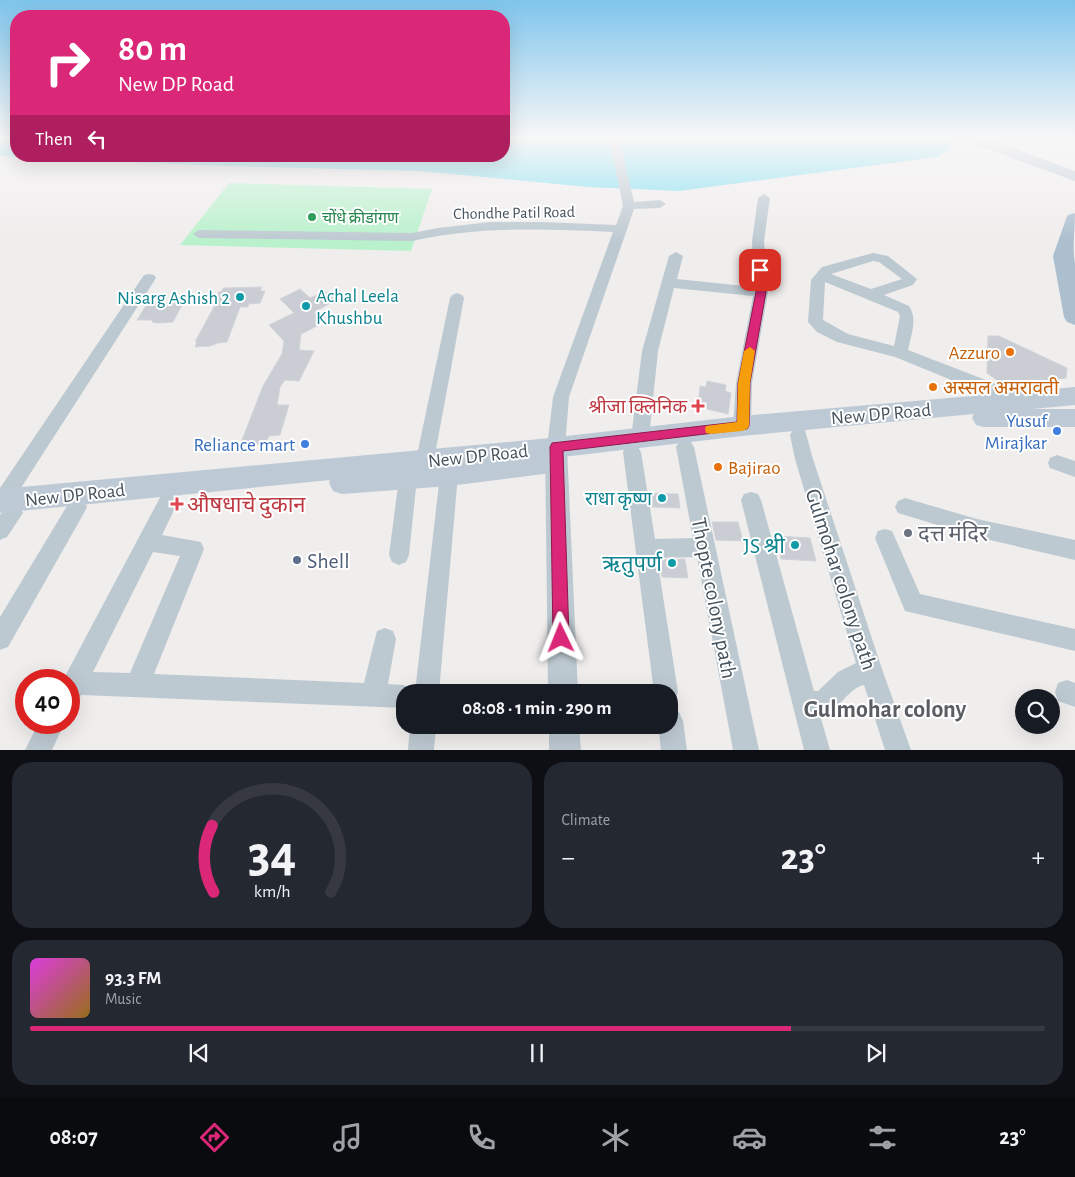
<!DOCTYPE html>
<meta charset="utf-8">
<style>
body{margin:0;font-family:"Alegreya Sans","Noto Sans Devanagari",sans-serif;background:#242831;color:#f1f3f6;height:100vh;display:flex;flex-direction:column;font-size:19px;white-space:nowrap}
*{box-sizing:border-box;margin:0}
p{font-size:16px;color:#9ea1a6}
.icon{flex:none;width:28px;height:28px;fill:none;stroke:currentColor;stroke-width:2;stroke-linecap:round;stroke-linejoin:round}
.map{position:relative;height:750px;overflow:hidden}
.panel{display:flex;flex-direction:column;gap:12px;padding:12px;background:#0d0f14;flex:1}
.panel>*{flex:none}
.top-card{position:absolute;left:10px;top:10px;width:500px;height:152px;border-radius:20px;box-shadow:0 5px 20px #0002;background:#db2777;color:#fff;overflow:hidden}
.tools{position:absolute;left:1015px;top:689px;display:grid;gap:10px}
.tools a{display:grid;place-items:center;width:45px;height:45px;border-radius:50%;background:#171b24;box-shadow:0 5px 20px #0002;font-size:25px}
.speed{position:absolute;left:15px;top:669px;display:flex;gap:10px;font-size:25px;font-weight:700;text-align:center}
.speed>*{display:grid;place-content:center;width:65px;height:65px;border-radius:50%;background:#171b24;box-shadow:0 5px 20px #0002;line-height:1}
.speed .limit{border:8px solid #d22;background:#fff;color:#111}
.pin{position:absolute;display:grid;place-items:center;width:42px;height:42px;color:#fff;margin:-21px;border-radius:10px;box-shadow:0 2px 8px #0006}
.me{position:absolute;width:55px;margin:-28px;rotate:358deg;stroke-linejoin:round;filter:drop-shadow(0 0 4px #0008)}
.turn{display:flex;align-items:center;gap:18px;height:105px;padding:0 25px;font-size:22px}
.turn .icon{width:65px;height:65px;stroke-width:2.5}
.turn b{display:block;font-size:35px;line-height:42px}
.then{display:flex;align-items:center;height:48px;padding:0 25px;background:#0003;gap:10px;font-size:19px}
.big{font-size:38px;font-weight:600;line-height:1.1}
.panel .card{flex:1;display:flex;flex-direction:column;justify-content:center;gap:8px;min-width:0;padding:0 18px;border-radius:20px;background:#242831}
.panel .dial{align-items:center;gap:0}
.dial svg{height:130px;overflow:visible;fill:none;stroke:#363941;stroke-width:7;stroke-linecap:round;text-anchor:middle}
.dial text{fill:#f1f3f6;stroke:none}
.song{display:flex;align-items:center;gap:15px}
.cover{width:60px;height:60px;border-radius:8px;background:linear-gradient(135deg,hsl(300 70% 55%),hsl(40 70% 35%))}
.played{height:5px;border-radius:2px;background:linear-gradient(90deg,#db2777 75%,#363941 75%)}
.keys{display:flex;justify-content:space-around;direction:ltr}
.heat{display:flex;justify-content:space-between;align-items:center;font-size:28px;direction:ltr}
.panel .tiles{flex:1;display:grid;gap:12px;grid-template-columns:1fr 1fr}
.card:last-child{grid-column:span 2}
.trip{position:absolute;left:396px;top:684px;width:282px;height:50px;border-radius:20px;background:#171b24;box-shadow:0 5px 20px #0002;font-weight:600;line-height:50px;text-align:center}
.tab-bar{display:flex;height:80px;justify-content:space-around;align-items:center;background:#090b0e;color:#9ea1a6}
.tab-bar .icon{width:35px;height:35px}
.tab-bar .on{color:#db2777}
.tab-bar b{font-size:22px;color:#f1f3f6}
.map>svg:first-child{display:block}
</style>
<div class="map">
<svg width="1075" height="750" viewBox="0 0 1075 750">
<rect width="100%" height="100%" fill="#f0eded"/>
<polygon fill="#b9f1cc" points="229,183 432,189 411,251 180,245"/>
<polygon fill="#83dff1" points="0,137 16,137 16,156 504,156 504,137 963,137 938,157 679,191 588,187 421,171 226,166 22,158 0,156"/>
<g fill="#cacdd3" stroke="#d1d4da">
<polygon points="262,287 260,291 265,291 260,303 249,304 248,307 240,307 227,342 218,343 210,346 195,347 197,342 195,342 215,305 213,305 219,292 222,291 223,288"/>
<polygon points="300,289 310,298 325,291 336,300 314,312 325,322 301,334 299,350 314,351 299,381 285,380 280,387 277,405 289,405 280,435 269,436 264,446 242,440 263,386 282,354 284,341 269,325 294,313 280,299"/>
<polygon points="183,303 173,322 158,323 152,322 153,320 137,320 147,304"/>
<polygon points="988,336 999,336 1067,368 1066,378 1007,386 1004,385 987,373"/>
<polygon points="707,381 726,385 725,391 731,393 728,414 698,407 700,386 706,387"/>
<polygon points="650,493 678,494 680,508 652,507"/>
<polygon points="712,522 738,522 743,541 716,540"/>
<polygon points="776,536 810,538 816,561 781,559"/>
<polygon points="685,559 688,578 662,577 659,560"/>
</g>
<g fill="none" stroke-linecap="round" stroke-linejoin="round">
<g fill="#bdc9d1" fill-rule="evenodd">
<path d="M609,137H619L634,202L660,200L666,204L660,208L634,209L569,397L565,447L562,452L556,454L550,452L547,447L553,397L613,232C545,229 479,226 412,241L199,238L193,234L199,230L412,233L438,228L490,222H542L616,225L623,206Z"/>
<polygon points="764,194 770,198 764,241 768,292 752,383 751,426 748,431 742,433 736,431 733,426 736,383 753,296 674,288 658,351 649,438 646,443 640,445 634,443 631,438 642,351 669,256 676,252 683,256 677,279 754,287 752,241 758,198"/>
<path d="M873,253L888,256L917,279L913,285L884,295L909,306C918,319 911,335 908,350L1027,396L1029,401L1027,406L1021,407L1015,406L895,357L837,342L817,332L808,322L811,280L822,267ZM873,261L879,262L902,279L871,289L831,274ZM825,282L898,312L900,316L894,346L848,334L823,320Z"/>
<polygon points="149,274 154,275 156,278 10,505 13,504 20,507 23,513 7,537 0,540 0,515 5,509 0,509 0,488 144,275"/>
<polygon points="457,293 462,295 464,298 434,460 432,465 425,468 418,465 416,460 450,298 452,295"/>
<path d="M799,428L805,430L813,459L883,672L911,750H885L864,685C848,688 841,710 820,715L830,750H804L741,500L744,494L751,492L758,494L761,500L814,691H818L838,672L856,663L795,459L790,435L793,430Z"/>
<polygon points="685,440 691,442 694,447 759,750 733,750 697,557 657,558 678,692 675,701 670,702 670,692 654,692 623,452 626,447 632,445 638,447 641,452 655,539 693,538 676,447 679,442"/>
<polygon points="1057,455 1075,461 1075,477 1050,468 1048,463 1050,458"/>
<polygon points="449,467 456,469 458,475 439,692 415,692 440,475 442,469"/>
<polygon points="408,470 415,472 417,478 409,555 406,562 399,565 392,562 389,555 399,478 401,472"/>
<path d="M171,488L178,490L181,496L162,535L201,542L204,549L154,674L364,683L377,631L385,628L393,631L396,639L388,684L403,685L412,688L413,692H405V708L81,695L78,703L69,706V680H63L164,490ZM153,552L180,556L130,673L93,672Z"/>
<polygon points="77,498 84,501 87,507 84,513 8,647 0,650 0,617 70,501"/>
<polygon points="905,498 977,519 1075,540 1075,560 977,537 898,513 895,507 898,501"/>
<polygon points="885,529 892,531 920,594 1075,629 1075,651 905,611 875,538 878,531"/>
<polygon points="1067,680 1075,683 1075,707 1058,701 1055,692 1058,683"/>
<polygon points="670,708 679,712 683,721 687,750 661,750 658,725 670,725"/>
<polygon points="39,722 65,722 52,750 25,750"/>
<polygon points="410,725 436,725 434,750 408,750"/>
</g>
<g fill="#bdc9d1" fill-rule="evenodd">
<polygon points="556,438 564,441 567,447 578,692 548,692 545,447 548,441"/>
<polygon points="549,725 579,725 581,750 549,750"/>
</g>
<g fill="#bdcad6" fill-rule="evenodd">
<polygon points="962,137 983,137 1075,171 1075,181 964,140"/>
<polygon points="1075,387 1075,405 1033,409 1075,409 1075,427 984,427 976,425 972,418 974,414 742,436 554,458 557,463 553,471 544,474 449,486 342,494 333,491 329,483 330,480 0,513 0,489 540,439 742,416"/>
</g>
<path fill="#abbfcf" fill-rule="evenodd" d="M1075,213C1075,230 1072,249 1075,264V325L1067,322L1064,317L1053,256L1066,219L1068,215Z"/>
</g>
<linearGradient id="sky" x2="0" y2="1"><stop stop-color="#7fc5ec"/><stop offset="0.57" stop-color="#f8f7f7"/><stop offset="1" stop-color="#f8f7f7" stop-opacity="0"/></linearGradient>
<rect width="1075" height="242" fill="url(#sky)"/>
<polygon fill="#db2777" stroke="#8e194d" points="760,267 764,270 766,292 750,383 749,426 747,429 563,451 569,638 567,643 561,646 555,643 553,638 550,447 552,443 737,422 738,383 756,292 755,270"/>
<polygon fill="#f59e0b" points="750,347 755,351 750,383 749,426 747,429 742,431 711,434 706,433 705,429 706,426 737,422 738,383 744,351"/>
<circle fill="#2e9e5b" stroke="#fff" stroke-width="2" cx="312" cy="217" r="5"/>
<g fill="#0f9aa8" stroke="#fff" stroke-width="2">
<circle cx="240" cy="297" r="5"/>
<circle cx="306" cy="306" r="5"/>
<circle cx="662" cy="498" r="5"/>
<circle cx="795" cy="545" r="5"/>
<circle cx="672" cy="563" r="5"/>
</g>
<g fill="#e8710a" stroke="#fff" stroke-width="2">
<circle cx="1010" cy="352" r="5"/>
<circle cx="933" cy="387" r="5"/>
<circle cx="718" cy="467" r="5"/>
</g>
<g fill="#e0444e" stroke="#fff" stroke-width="2">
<path d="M695.5 398.5h5v5h5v5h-5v5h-5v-5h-5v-5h5z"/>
<path d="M174.5 496.5h5v5h5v5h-5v5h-5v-5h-5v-5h5z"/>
</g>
<g fill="#3f7fe0" stroke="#fff" stroke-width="2">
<circle cx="1057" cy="431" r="5"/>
<circle cx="305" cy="444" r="5"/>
</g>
<circle fill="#6b7280" stroke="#fff" stroke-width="2" cx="908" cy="533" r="5"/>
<circle fill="#5c6f8a" stroke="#fff" stroke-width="2" cx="297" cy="560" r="5"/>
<g text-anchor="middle" stroke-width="4" stroke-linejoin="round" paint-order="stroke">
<g font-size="16" fill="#45525c" stroke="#fff">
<text transform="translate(514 212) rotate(-1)" y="6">Chondhe Patil Road</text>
</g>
<g font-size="16" fill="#27864d" stroke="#fff" text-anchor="start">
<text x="322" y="223">चोंधे क्रीडांगण</text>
</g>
<g font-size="19" fill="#0d838f" stroke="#fff" text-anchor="end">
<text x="316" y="302" text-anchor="start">Achal Leela<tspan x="316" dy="22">Khushbu</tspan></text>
<text x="230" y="304">Nisarg Ashish 2</text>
<text x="652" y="505">राधा कृष्ण</text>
</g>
<g font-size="19" fill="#c56008" stroke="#fff" text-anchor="start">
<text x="1000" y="359" text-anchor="end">Azzuro</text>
<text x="943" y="394">अस्सल अमरावती</text>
<text x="728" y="474">Bajirao</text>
</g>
<g font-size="19" fill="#be3a42" stroke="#fff" text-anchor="end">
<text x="687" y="413">श्रीजा क्लिनिक</text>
</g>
<g font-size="19" fill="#45525c" stroke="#fff">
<text transform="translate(881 413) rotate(-5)" y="7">New DP Road</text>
<text transform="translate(478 455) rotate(-6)" y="7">New DP Road</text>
<text transform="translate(75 494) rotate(-6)" y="7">New DP Road</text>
</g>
<g font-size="19" fill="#366cbe" stroke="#fff" text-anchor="end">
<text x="1047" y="427">Yusuf<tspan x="1047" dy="22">Mirajkar</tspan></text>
<text x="295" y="451">Reliance mart</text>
</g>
<g font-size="22" fill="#be3a42" stroke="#fff" text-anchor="start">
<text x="187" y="512">औषधाचे दुकान</text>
</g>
<g font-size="22" fill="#5b616d" stroke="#fff" text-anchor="start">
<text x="918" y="541">दत्त मंदिर</text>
</g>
<g font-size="22" fill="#0d838f" stroke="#fff" text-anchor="end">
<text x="785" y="553">JS श्री</text>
<text x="662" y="571">ऋतुपर्ण</text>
</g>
<g font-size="22" fill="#4e5e75" stroke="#fff" text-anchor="start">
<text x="307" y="568">Shell</text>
</g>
<g font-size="22" fill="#45525c" stroke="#fff">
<text transform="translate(842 579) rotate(72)" y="8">Gulmohar colony path</text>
<text transform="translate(715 598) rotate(79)" y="8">Thopte colony path</text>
</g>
<g font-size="24" font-weight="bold" fill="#5a5e63" stroke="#fff">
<text x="885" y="717">Gulmohar colony</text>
</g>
</g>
</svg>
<div class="tools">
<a><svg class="icon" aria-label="search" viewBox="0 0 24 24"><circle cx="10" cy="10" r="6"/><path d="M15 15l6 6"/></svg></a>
</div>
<div class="speed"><div class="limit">40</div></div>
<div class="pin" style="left:760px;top:270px;background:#d93025"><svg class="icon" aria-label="arrive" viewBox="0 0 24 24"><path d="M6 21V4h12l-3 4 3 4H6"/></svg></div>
<svg class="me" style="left:561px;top:638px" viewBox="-20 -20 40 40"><path d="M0-17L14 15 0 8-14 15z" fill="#db2777" stroke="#fff" stroke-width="4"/></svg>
<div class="trip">08:08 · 1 min · 290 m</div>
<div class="top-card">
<div class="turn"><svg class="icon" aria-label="right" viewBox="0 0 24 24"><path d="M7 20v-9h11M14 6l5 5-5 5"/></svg><div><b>80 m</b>New DP Road</div></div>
<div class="then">Then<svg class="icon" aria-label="left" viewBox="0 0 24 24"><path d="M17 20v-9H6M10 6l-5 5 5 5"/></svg></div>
</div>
</div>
<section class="panel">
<div class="tiles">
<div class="card dial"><svg viewBox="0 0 100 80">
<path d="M14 69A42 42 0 1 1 86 69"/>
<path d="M14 69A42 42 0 0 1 13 28" stroke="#db2777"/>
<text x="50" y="56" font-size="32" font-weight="700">34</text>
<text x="50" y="72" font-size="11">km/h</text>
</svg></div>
<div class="card"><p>Climate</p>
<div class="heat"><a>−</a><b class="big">23°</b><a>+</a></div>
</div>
<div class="card">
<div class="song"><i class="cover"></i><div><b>93.3 FM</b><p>Music</p></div></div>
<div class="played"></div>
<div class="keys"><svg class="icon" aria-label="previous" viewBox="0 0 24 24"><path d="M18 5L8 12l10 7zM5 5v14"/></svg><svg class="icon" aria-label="pause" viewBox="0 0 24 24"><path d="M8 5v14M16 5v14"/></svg><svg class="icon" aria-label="next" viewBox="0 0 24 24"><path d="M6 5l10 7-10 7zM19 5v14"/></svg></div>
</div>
</div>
</section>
<nav class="tab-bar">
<b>08:07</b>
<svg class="icon on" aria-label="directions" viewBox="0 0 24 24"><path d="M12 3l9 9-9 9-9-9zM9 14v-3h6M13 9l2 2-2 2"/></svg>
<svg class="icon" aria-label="music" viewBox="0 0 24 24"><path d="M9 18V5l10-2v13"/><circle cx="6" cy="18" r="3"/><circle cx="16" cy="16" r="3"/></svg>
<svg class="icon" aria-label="phone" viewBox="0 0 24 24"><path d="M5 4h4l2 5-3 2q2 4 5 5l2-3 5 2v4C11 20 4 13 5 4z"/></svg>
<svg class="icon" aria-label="climate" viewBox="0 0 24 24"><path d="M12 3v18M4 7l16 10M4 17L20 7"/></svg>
<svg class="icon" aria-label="car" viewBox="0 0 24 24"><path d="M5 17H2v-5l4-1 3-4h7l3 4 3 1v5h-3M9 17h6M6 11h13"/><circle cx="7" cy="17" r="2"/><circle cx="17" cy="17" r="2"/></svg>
<svg class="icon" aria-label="filters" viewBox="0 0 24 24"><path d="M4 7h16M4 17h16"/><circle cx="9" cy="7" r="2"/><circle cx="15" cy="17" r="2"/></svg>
<b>23°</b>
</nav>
